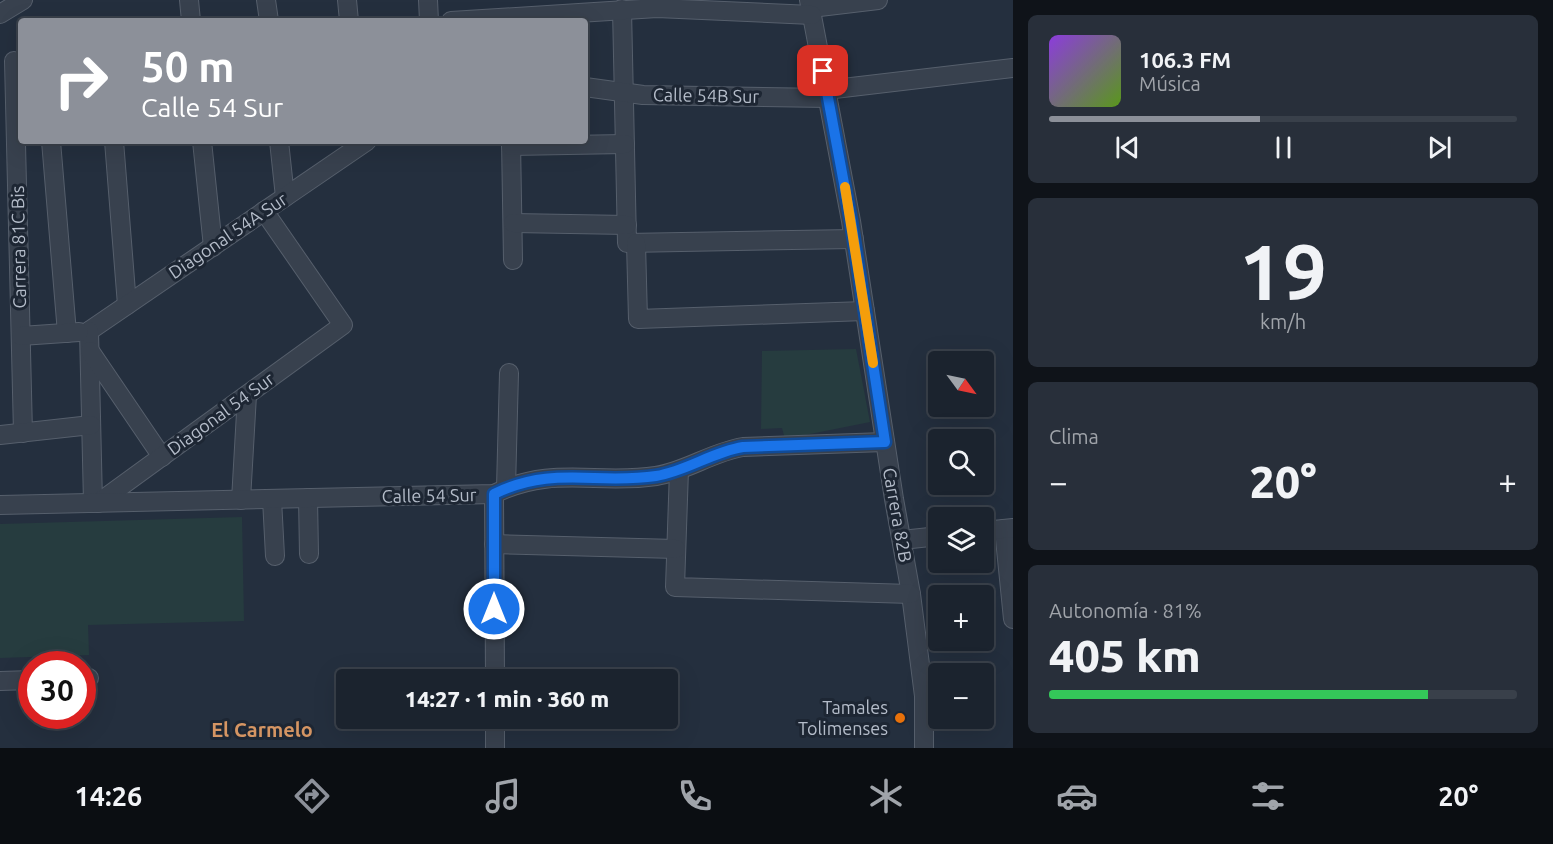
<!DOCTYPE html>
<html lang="es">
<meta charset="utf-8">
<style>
body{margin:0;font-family:Ubuntu,sans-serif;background:#282f3a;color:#f1f3f6;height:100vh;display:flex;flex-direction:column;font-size:22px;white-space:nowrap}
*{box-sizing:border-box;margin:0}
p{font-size:20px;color:#a0a4aa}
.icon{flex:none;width:33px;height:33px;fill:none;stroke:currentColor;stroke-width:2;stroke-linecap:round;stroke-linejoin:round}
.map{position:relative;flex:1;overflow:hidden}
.details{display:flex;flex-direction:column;gap:15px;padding:15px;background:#0f1319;width:540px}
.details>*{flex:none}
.banner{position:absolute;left:18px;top:18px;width:570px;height:126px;border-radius:6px;box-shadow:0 6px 24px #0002,0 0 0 2px #39404a;background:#8c9099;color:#fff;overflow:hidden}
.needle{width:39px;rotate:123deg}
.controls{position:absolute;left:928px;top:351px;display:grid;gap:12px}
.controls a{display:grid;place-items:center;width:66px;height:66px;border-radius:6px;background:#1b232e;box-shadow:0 6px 24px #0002,0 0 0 2px #39404a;font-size:30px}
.speed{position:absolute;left:18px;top:651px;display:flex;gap:12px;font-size:30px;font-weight:700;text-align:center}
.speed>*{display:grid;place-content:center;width:78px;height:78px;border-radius:50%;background:#1b232e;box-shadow:0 6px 24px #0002,0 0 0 2px #39404a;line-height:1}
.speed .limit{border:9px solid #d22;background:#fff;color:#111}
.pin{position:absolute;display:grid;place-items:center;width:51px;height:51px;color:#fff;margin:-26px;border-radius:12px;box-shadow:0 3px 9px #0006}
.me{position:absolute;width:66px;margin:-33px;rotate:0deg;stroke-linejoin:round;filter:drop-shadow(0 0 4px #0008)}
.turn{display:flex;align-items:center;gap:21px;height:126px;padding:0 24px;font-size:27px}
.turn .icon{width:78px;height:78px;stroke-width:2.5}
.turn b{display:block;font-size:42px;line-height:51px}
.big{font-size:45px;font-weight:800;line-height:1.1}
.details .card{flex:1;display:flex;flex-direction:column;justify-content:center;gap:9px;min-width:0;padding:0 21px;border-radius:9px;background:#282f3a}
.details .dial{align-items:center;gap:0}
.dial b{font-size:78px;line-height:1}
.song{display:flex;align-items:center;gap:18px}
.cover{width:72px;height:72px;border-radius:9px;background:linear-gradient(135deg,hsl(270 70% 55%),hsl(90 70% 35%))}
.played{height:6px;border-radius:3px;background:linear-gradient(90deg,#8c9099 45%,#39404a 45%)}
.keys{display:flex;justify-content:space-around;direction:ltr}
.heat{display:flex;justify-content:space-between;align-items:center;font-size:33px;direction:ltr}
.charge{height:9px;border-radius:4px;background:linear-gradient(90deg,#34c759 81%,#39404a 0)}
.trip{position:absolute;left:336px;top:669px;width:342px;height:60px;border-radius:6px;background:#1b232e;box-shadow:0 6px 24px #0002,0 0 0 2px #39404a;font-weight:800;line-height:60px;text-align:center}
.menu{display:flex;height:96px;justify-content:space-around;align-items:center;background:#0b0e12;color:#a0a4aa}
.menu .icon{width:42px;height:42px}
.menu .on{color:#8c9099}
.menu b{font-size:27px;color:#f1f3f6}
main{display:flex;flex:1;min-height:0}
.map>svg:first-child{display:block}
</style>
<main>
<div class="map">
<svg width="1013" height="748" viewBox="0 0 1013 748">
<rect width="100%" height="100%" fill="#242f3e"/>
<g fill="#263c3f">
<polygon points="856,349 870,422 785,439 782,428 761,429 762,351"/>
<polygon points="242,517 244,621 88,625 89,655 0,658 0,524"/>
</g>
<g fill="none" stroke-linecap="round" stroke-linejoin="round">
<g stroke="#565f6c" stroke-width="20">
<g id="minor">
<polyline points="189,0 191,21"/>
<polyline points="266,0 269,21"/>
<polyline points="347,0 349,21"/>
<polyline points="428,0 429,21"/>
<polyline points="809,0 851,221 894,499 911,594 924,696 924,748"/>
<polyline points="811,8 878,0"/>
<polyline points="622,9 627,243 854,239"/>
<polyline points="0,14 23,0"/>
<polyline points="451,21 657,8 812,15"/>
<polyline points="14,61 23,433"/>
<polyline points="585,87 643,95 828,98"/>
<polyline points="826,90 1013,68"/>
<polyline points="51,141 67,333"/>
<polyline points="114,141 127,305"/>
<polyline points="202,141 213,247"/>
<polyline points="279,141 285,197"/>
<polyline points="511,141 513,260"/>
<polyline points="511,146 625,144"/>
<polyline points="513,223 627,225"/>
<polyline points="636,243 638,319 865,311"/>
<polyline points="89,331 367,141"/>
<polyline points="89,331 93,503"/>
<polyline points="21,336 79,332"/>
<polyline points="90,351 162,457"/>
<polyline points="0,435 91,425"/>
<polyline points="679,470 675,587 911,594"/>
<polyline points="506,488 509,373"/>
<polyline points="494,494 495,680"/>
<polyline points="308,498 309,554"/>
<polyline points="272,499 275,556"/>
<polyline points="241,500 247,395"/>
<polyline points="98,503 343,325 264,211"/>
<path d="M0,505L494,494C552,465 597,485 656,476C687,471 712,452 743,447L885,442"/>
<polyline points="1004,529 1013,619"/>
<polyline points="984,531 1013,528"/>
<polyline points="902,540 939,536"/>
<polyline points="494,544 676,549"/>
<polyline points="82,678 89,678"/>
<polyline points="0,681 32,680"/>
<polyline points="495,718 495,748"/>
</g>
</g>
<use href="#minor" stroke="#38414e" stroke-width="18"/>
</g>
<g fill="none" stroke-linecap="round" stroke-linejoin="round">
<g stroke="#114b97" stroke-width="15">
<path id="route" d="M494,609V494C553,465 596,485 656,476C687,471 712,452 743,447L885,442L851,221L823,71"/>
</g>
<use href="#route" stroke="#1a73e8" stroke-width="10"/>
<polyline stroke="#f59e0b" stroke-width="10" points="845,187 873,363"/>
</g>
<circle fill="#e8710a" stroke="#1d2633" stroke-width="2" cx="900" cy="718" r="6"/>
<g text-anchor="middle" stroke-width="6" stroke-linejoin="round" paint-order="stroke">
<g font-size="18" fill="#b4bcc9" stroke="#1d2633">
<text transform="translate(706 96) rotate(1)" y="6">Calle 54B Sur</text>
<text transform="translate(228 236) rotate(-34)" y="6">Diagonal 54A Sur</text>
<text transform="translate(19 247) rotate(-91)" y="6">Carrera 81C Bis</text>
<text transform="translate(221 414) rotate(-36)" y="6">Diagonal 54 Sur</text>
<text transform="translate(429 496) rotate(-1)" y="6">Calle 54 Sur</text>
<text transform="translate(897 515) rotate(80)" y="6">Carrera 82B</text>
</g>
<g font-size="18" fill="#b4bcc9" stroke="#1d2633" text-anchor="end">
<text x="888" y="714">Tamales<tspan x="888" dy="21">Tolimenses</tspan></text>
</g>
<g font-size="20" font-weight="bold" fill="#d59563" stroke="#1d2633">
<text x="262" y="737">El Carmelo</text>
</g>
</g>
</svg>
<div class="controls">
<a><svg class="needle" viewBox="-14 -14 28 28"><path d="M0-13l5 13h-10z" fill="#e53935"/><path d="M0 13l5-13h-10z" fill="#a0a4aa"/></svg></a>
<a><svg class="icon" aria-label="search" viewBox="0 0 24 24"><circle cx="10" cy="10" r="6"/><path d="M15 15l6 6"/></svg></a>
<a><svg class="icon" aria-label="layers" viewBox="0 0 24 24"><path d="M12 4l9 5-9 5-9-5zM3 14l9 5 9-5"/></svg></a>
<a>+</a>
<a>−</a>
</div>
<div class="speed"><div class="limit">30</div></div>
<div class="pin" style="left:823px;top:71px;background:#d93025"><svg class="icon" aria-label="arrive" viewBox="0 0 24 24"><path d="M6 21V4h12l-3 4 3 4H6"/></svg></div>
<svg class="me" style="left:494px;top:609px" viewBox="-20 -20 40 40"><circle r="17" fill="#1a73e8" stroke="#fff" stroke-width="3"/><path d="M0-11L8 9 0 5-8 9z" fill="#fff"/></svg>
<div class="trip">14:27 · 1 min · 360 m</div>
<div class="banner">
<div class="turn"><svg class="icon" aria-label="right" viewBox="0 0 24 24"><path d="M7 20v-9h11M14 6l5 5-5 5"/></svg><div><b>50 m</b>Calle 54 Sur</div></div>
</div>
</div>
<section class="details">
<div class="card">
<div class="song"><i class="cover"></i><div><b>106.3 FM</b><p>Música</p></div></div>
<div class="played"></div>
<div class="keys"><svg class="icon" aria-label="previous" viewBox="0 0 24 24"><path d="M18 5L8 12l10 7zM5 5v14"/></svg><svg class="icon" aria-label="pause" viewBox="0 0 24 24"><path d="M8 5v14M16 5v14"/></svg><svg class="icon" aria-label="next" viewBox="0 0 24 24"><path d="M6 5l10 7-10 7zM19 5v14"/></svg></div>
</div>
<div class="card dial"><b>19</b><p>km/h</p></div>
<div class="card"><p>Clima</p>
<div class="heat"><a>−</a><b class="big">20°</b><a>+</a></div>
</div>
<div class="card"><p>Autonomía · 81%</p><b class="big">405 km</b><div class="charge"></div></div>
</section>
</main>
<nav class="menu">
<b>14:26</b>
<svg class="icon on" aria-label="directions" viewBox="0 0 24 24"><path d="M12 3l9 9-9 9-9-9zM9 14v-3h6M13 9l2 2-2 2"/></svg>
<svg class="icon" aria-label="music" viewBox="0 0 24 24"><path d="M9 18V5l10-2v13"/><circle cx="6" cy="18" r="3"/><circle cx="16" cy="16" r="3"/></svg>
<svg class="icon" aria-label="phone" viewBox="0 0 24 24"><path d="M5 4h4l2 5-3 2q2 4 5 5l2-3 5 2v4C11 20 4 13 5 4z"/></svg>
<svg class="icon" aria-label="climate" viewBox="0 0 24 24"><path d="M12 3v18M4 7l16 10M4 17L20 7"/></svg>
<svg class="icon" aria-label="car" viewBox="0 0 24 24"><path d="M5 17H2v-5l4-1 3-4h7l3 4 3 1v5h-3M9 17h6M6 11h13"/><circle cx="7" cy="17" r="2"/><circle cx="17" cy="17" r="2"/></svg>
<svg class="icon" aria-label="filters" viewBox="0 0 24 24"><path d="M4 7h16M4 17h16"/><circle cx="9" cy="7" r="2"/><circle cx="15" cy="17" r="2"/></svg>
<b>20°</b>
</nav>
